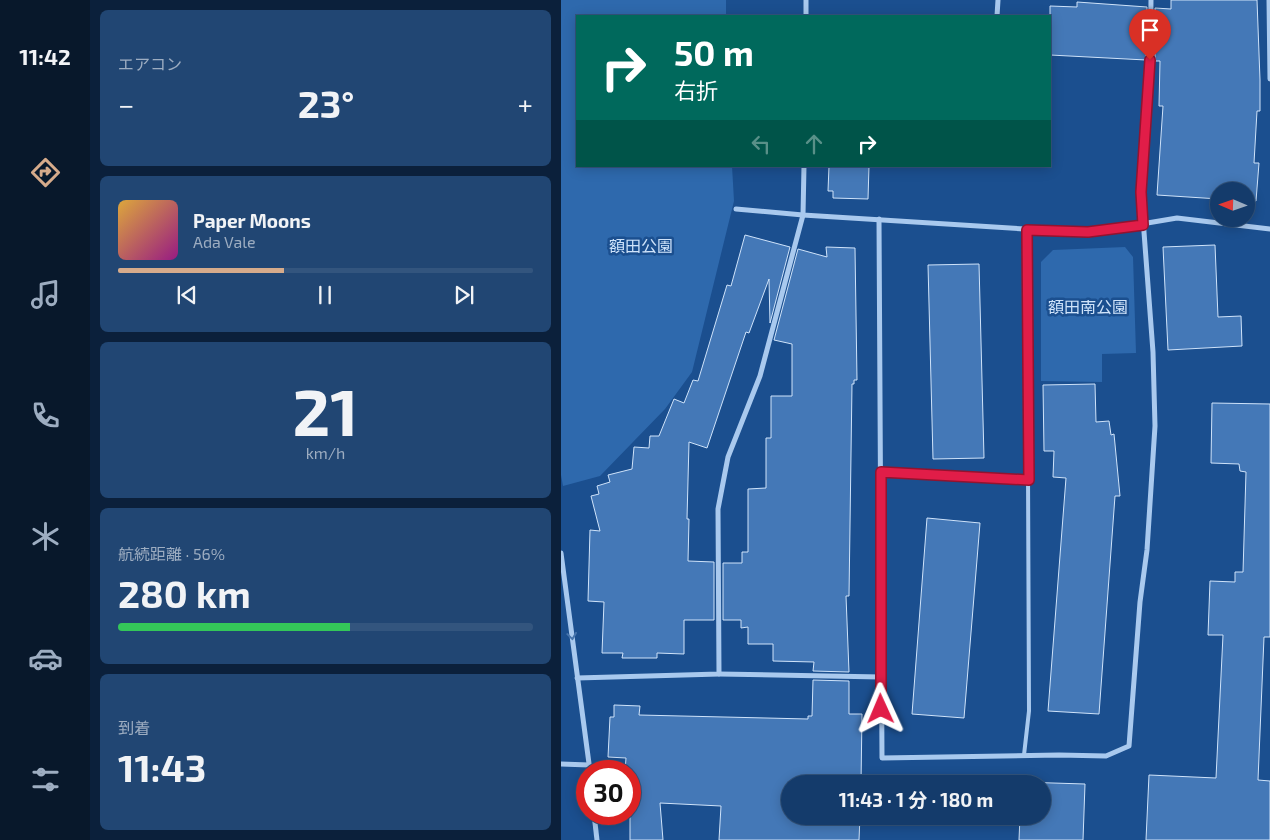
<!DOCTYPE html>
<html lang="ja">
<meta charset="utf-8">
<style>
body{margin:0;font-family:"Exo 2","Noto Sans JP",sans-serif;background:#214673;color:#f1f3f6;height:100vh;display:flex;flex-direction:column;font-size:19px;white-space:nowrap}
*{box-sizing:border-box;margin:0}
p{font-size:16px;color:#9dadc1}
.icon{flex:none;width:28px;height:28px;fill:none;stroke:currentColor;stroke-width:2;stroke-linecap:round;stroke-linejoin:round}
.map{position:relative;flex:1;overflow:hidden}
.details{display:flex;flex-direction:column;gap:10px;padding:10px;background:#0b203b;width:471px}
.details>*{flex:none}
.banner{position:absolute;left:15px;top:15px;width:475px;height:152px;border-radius:0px;box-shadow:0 2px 12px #0003,0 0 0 1px #33557e;background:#00695c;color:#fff;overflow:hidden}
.needle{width:32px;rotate:272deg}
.controls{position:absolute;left:649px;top:182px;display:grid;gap:10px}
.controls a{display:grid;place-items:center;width:45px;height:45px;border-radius:50%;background:#143b6b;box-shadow:0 2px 12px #0003,0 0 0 1px #33557e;font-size:25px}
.speed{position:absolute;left:15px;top:760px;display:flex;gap:10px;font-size:25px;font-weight:700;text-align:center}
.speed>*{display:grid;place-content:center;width:65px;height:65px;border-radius:50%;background:#143b6b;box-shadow:0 2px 12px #0003,0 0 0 1px #33557e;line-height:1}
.speed .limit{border:8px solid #d22;background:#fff;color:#111}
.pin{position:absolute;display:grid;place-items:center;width:42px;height:42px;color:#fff;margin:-51px -21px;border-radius:50% 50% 50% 0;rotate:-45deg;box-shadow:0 0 5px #0007}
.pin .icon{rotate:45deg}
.me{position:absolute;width:55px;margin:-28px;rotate:359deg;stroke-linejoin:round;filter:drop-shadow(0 0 4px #0008)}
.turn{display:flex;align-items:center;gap:18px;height:105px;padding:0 15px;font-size:22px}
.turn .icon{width:65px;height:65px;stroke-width:2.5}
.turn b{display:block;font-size:35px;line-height:42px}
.lanes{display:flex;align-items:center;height:48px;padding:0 15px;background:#0003;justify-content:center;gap:25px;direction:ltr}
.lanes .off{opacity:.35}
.big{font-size:38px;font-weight:700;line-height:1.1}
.details .widget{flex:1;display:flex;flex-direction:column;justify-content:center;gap:8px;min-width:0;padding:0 18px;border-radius:8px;background:#214673}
.details .dial{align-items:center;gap:0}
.dial b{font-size:65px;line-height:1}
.song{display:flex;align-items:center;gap:15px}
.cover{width:60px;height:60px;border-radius:8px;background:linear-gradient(135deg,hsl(40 70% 55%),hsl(310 70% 35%))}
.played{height:5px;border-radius:2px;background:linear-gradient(90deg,#d6ab8b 40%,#33557e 40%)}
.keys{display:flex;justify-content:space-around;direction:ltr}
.heat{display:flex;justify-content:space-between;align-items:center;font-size:28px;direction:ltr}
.charge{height:8px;border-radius:4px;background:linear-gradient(90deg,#34c759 56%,#33557e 0)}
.trip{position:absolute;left:220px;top:775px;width:270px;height:50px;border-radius:25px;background:#143b6b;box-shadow:0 2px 12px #0003,0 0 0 1px #33557e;font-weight:700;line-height:50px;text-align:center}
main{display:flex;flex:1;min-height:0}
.dock{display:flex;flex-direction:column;width:90px;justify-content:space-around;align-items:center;background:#08182b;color:#9dadc1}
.dock .icon{width:35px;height:35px}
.dock .active{color:#d6ab8b}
.dock b{font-size:22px;color:#f1f3f6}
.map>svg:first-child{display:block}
</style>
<main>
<nav class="dock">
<b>11:42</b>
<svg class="icon active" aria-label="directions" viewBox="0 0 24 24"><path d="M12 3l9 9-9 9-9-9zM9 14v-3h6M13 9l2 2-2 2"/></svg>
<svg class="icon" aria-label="music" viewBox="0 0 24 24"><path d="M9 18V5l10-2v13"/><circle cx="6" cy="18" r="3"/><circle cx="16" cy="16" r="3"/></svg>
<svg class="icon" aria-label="phone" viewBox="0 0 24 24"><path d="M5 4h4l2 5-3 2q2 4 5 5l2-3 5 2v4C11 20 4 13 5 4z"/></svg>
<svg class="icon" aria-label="climate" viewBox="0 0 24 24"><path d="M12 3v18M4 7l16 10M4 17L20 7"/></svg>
<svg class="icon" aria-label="car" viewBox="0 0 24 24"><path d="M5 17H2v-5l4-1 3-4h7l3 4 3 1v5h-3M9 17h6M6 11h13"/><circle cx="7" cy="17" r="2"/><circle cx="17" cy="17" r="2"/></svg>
<svg class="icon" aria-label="filters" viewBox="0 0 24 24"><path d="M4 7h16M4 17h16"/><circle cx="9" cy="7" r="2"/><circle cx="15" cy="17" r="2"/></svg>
</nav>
<section class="details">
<div class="widget"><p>エアコン</p>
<div class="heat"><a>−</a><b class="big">23°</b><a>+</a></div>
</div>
<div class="widget">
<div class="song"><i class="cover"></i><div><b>Paper Moons</b><p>Ada Vale</p></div></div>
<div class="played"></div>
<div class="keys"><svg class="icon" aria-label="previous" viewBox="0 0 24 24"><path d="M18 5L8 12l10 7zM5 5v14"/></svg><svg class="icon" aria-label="pause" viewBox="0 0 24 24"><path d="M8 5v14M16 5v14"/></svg><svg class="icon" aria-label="next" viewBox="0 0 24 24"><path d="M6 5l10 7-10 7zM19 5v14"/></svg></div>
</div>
<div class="widget dial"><b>21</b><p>km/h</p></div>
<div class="widget"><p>航続距離 · 56%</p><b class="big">280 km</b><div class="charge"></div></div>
<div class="widget"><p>到着</p><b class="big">11:43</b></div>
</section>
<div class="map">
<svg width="709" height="840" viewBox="0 0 709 840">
<rect width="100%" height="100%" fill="#1b4f8f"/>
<g fill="#2e69ad">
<polygon points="0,0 165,0 165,16 16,16 16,166 171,166 173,201 131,372 104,409 39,476 2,486 0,475"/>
<polygon points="564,247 572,257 575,353 541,354 541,382 480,381 480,262 492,250"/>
</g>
<g fill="#4478b7" stroke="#cfe3fa">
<polygon points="610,0 696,0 699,80 699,111 696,111 693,163 698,163 695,201 685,201 685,191 658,191 658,199 596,195 602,106 598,106 599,61 594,61 594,8 610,9"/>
<polygon points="516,2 586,7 585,60 489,55 489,6 516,7"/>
<polygon points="268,166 308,166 307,199 272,198 272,191 267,191"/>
<polygon points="184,235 229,247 209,323 208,279 188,333 185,332 146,448 128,442 126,519 128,519 127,561 153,562 153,620 123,620 123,654 96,653 96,658 61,658 62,653 41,653 43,602 27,601 29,530 39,531 30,496 38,494 36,486 49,482 47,475 71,469 73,447 88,448 89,436 98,436 113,399 123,403 132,380 137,381 166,285 170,286"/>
<polygon points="654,245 657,317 680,316 681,346 607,350 602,247"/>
<polygon points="265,247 294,248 296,380 293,380 293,384 291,384 288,596 285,596 288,672 252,671 253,662 212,661 212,644 187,644 187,627 180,628 180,620 162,620 162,563 181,563 181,552 187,552 187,489 205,488 205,438 210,438 210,396 231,396 231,344 213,340 237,249 266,257"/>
<polygon points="418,264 423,458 372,459 367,265"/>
<polygon points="534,384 535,422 548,421 550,435 553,434 559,496 554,496 538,714 487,711 505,478 492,477 493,451 483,451 482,385"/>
<polygon points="651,403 709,404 709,637 703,637 697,780 709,781 709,840 585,840 588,775 655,778 662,635 647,635 649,581 674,582 674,572 682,572 685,472 679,471 678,464 650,463"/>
<polygon points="366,518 419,523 403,718 351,714"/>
<polygon points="252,680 288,681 288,714 301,714 300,784 229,784 229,816 299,816 298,840 158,840 160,806 99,803 102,840 69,840 69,771 64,771 65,758 47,757 49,717 53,717 53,705 79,706 78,715 247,719 247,716 251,716"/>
<polygon points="460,782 524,784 522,840 458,840 459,816 481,816 481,784 460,784"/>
</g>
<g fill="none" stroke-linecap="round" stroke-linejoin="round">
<g stroke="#a9c9ee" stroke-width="4">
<polyline points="319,472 468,480"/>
<polyline points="463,755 468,711 466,230"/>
</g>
<g stroke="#a9c9ee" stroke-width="5">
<polyline points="708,0 709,79"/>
<polyline points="245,16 245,0"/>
<polyline points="436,16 437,0"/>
<polyline points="175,209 242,215 527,233 616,218 709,229"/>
<polyline points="318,219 321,758 498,755 545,756 568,746 579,602 586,550 594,426 592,352 580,192 589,79 590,0"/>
<polyline points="0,553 29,771"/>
<polyline points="158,674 320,677"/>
<polyline points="16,678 158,674 157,509 167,457 199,376 242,215 243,166"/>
<polyline points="0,764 28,765"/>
<polyline points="33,814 36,840"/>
</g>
</g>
<defs><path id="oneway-chevron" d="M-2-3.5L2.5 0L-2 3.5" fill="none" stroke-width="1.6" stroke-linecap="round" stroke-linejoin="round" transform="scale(1.25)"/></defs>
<use stroke="#4674ac" href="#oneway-chevron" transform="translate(11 636) rotate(82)"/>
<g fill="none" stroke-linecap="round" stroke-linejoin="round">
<g stroke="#92132f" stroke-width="12">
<polyline id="route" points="320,709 320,472 468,480 466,230 527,232 582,225 580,192 589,60"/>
</g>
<use href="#route" stroke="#e11d48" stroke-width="9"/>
</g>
<g text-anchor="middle" stroke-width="5" stroke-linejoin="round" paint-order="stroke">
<g font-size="16" fill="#cfe3fa" stroke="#1b4f8f">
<text x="80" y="252">額田公園</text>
<text x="527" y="313">額田南公園</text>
</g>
</g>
</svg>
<div class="controls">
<a><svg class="needle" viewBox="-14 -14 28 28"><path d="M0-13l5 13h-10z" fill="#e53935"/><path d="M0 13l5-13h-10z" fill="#9dadc1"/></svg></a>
</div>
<div class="speed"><div class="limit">30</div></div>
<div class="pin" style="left:589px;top:60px;background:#d93025"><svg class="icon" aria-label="arrive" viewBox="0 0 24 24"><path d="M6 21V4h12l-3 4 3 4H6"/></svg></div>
<svg class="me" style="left:320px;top:709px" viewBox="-20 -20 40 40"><path d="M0-17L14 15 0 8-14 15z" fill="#e11d48" stroke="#fff" stroke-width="4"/></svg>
<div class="trip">11:43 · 1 分 · 180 m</div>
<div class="banner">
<div class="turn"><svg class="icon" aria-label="right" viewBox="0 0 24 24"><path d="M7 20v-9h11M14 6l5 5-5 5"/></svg><div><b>50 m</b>右折</div></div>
<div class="lanes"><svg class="icon off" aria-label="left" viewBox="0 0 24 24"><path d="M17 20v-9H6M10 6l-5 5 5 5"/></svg><svg class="icon off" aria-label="ahead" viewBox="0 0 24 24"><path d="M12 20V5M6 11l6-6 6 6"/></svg><svg class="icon" aria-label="right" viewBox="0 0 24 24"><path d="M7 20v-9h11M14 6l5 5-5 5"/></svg></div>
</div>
</div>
</main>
